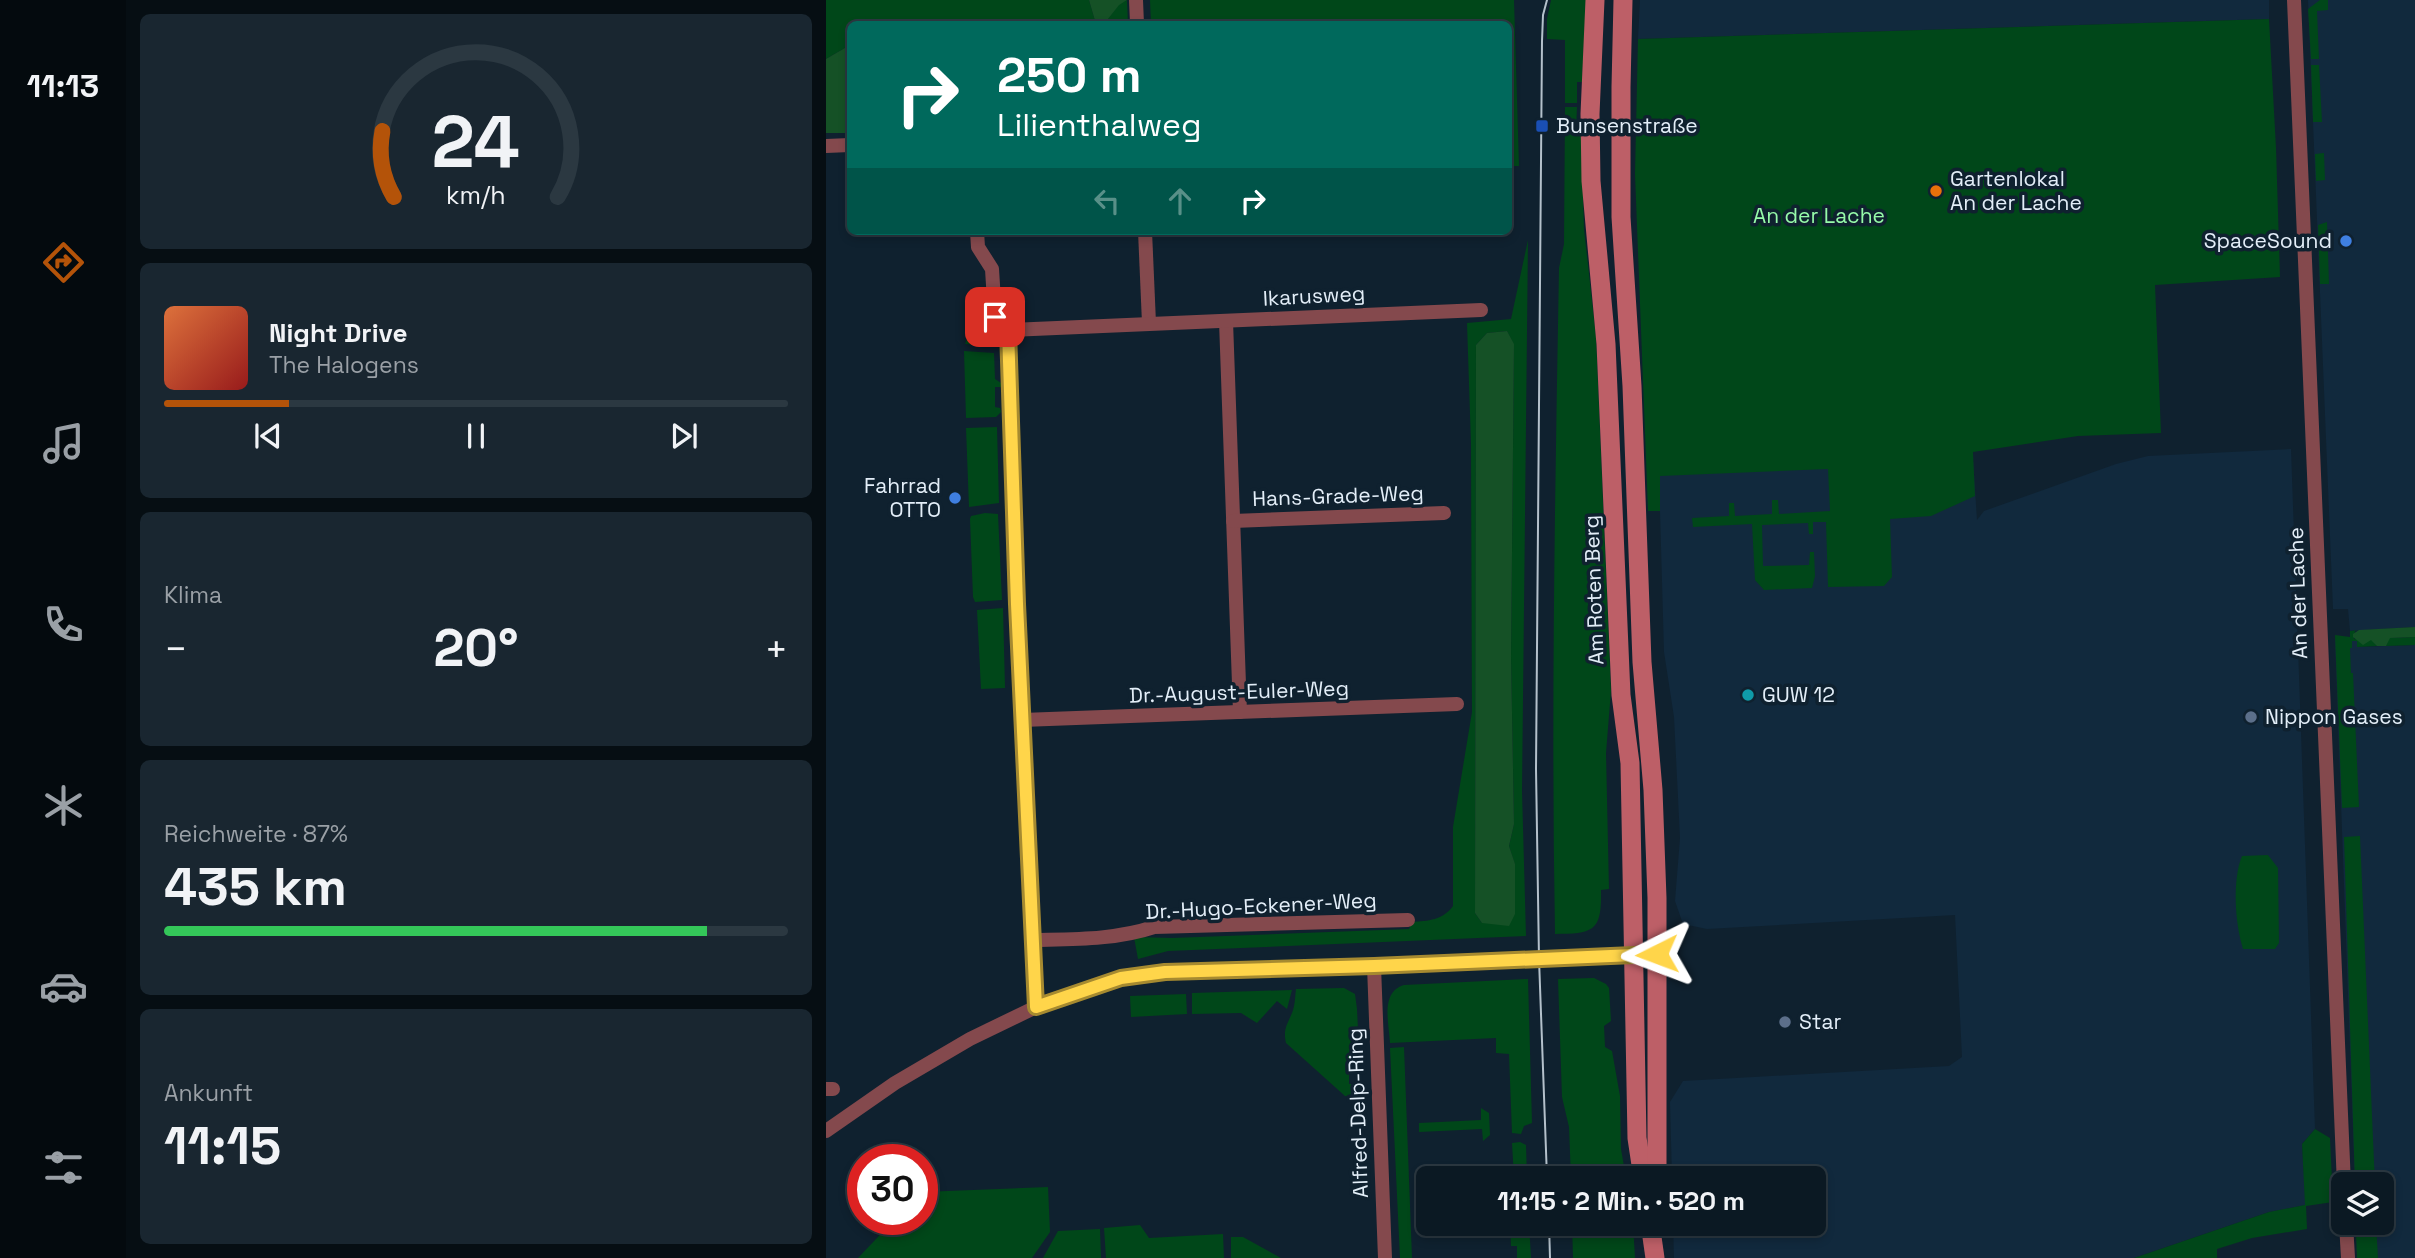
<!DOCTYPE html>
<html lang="de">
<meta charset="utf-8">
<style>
body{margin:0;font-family:"Space Grotesk",sans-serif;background:#192630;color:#f1f3f6;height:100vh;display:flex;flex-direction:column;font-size:26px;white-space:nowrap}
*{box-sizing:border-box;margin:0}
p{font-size:23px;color:#9aa0a6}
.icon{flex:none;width:38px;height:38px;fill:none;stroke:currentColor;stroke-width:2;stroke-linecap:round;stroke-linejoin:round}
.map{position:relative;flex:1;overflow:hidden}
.panel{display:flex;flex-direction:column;gap:14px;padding:14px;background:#060e13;width:700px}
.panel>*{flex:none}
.banner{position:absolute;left:21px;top:21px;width:665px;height:214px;border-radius:10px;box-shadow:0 4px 10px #0003,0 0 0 2px #2b3841;background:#00695c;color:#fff;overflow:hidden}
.tools{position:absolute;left:1505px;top:1172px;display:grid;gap:14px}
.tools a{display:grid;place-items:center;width:63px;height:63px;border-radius:10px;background:#0b1923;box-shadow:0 4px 10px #0003,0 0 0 2px #2b3841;font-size:35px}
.speed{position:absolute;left:21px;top:1144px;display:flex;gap:14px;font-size:35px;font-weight:700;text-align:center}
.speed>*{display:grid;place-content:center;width:91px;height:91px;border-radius:50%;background:#0b1923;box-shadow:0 4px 10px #0003,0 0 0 2px #2b3841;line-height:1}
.speed .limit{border:10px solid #d22;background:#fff;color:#111}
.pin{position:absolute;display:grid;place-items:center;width:60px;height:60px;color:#fff;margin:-30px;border-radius:14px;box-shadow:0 4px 10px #0006}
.me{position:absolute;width:77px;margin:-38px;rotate:267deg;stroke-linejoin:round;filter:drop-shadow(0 0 5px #0008)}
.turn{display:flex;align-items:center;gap:24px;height:147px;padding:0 35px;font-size:32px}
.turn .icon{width:91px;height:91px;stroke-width:2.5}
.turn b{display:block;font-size:49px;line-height:60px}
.lanes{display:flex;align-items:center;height:66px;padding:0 35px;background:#0003;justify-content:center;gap:35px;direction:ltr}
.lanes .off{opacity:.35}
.big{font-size:52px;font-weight:700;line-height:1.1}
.panel .tile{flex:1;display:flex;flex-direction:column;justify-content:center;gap:10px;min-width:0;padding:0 24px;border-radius:10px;background:#192630}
.panel .dial{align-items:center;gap:0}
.dial svg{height:182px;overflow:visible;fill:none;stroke:#2b3841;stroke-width:7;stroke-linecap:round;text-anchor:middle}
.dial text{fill:#f1f3f6;stroke:none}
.song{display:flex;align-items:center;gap:21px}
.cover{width:84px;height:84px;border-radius:10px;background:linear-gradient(135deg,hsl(20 70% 55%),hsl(0 70% 35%))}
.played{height:7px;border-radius:4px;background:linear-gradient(90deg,#b45309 20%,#2b3841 20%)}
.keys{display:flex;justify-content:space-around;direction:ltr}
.heat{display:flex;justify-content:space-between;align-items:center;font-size:38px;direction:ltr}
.charge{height:10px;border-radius:5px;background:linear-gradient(90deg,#34c759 87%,#2b3841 0)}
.trip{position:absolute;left:590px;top:1166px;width:410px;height:70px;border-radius:10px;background:#0b1923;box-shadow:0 4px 10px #0003,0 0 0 2px #2b3841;font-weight:700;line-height:70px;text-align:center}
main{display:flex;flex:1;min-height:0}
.tab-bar{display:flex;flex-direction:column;width:126px;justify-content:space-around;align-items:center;background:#040a0e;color:#9aa0a6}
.tab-bar .icon{width:49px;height:49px}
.tab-bar .on{color:#b45309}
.tab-bar b{font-size:32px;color:#f1f3f6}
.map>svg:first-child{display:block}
</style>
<main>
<nav class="tab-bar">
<b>11:13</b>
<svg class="icon on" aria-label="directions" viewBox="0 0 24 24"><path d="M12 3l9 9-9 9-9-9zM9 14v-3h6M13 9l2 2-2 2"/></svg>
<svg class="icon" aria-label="music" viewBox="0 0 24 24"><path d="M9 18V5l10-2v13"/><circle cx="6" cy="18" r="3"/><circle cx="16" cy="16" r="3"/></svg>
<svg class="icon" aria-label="phone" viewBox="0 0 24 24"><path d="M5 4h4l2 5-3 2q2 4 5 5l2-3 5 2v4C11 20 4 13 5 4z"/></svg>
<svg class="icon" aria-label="climate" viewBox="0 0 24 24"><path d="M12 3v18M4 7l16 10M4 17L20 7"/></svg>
<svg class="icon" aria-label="car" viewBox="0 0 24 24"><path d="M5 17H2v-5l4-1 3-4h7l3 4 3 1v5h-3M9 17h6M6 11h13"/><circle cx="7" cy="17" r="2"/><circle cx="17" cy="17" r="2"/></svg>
<svg class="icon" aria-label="filters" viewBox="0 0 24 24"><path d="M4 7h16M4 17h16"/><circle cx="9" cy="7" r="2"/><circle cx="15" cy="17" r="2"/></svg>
</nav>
<section class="panel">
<div class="tile dial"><svg viewBox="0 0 100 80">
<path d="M14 69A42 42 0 1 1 86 69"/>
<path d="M14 69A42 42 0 0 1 9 40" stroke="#b45309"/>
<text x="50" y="56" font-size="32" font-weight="700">24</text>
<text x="50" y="72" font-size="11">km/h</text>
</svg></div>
<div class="tile">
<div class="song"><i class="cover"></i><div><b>Night Drive</b><p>The Halogens</p></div></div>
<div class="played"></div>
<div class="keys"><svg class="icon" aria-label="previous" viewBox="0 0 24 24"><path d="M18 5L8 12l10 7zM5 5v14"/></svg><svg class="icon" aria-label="pause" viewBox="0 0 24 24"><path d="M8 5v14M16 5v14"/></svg><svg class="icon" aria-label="next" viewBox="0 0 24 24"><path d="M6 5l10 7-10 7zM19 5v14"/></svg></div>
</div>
<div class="tile"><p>Klima</p>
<div class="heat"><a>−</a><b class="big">20°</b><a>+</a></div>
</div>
<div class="tile"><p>Reichweite · 87%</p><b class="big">435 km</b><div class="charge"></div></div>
<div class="tile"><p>Ankunft</p><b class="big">11:15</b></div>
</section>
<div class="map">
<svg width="1589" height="1258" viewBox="0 0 1589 1258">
<rect width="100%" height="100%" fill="#0f212f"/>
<g fill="#11293d">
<polygon points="814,0 1443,0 1443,19 812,39"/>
<polygon points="1482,0 1589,0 1589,627 1524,631 1522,609 1507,609"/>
<polygon points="1465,449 1489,1129 1476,1144 1480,1205 1443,1212 1308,1258 848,1258 847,1223 987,1223 987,1178 846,1178 844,1102 857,1081 1123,1066 1136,1057 1129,915 881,929 857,924 849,901 854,838 848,717 838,652 834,511 822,511 821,468 1147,459 1151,520 1158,511 1290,464 1322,456"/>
<polygon points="1509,639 1531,641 1532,647 1589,645 1589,1258 1531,1258 1530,1223 1556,1223 1556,1185 1529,1185"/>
</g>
<g fill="#004719" fill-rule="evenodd">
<polygon points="0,0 263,0 270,24 24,24 24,45 0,59"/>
<polygon points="301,0 302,24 278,24 293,4"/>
<polygon points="324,0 688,0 693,166 683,166 682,24 325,24"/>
<polygon points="725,0 760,0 756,82 751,82 751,103 739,103 739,40 721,39 721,19"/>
<polygon points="1494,0 1502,0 1502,10 1491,11 1493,59 1485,59 1482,9"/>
<polygon points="1443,19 1450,148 1454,277 1329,285 1335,433 1252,436 1147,452 1149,496 1105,516 1064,519 1066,577 1058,586 1002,587 1000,522 987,522 987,534 983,534 982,523 936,525 937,566 983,565 984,552 988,552 989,576 986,588 938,590 929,580 926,524 867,527 866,518 903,516 903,503 908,503 909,516 946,514 946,500 952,500 953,514 1004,511 1002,469 834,476 834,511 822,511 809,174 812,39"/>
<polygon points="1485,65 1493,65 1496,122 1487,122"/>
<path d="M739,107H751L750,129H755L758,229L770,337L785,691L780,753L783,889L775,890C776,931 768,934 729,934C725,712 729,490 733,268L738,244Z"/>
<polygon points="1498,153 1499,180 1490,181 1489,154"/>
<polygon points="1501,222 1503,284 1494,284 1492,225"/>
<path d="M702,240L696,791L700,936L342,951L312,959L308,937L346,938L583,929L586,922C602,921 617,920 627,906V827L646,712L645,444L641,323L685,319ZM681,331L688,345L685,657L688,824L683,846L689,865V914L656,923L649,913L650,345L661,333Z"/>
<polygon points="146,323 149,324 151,333 164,328 172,335 174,346 139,344"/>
<polygon points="138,351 168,353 169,379 175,383 175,387 169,387 169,407 174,408 175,412 170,417 140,418"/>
<polygon points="171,427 173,503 143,507 140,428"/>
<polygon points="159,513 172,514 176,600 149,602 147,597 144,519 145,516"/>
<polygon points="177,608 179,688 155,689 151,610"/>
<polygon points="1533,630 1529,631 1528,639 1546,640 1551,646 1531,647 1531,641 1526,641 1526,648 1524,648 1525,673 1527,673 1533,807 1516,808 1509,635 1524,637 1524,631"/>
<polygon points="1589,637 1589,645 1560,646 1563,638"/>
<polygon points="1534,836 1549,1185 1529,1185 1518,837"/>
<path d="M1442,855L1452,868L1453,943L1449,949H1417C1409,924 1406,880 1416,856Z"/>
<polygon points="768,978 780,984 783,988 785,1021 778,1026 779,1047 786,1051 794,1096 795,1149 800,1178 745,1178 743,1127 736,1097 732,979"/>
<path d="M702,979L706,1123L698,1126L695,1134L686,1133L683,1054L670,1053V1038L564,1043C563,1023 554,992 578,985Z"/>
<path d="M518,988L529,994L531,1009L534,1070L523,1072V1084H535L534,1098L519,1096L460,1043C457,1029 461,1025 466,1013C469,1006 469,997 470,989Z"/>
<polygon points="466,990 461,1009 451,1001 431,1023 415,1013 366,1014 366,993"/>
<polygon points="360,994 361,1014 305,1017 304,996"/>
<polygon points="578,1047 586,1258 574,1258 564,1048"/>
<polygon points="655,1108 663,1113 664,1135 657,1141 656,1129 593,1132 593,1123 655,1120"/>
<polygon points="1489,1129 1504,1138 1507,1202 1480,1206 1481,1229 1426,1238 1391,1249 1391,1258 1308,1258 1443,1212 1479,1205 1476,1144"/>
<polygon points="694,1142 700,1145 701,1178 688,1178 686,1143"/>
<polygon points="222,1187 224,1232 206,1258 32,1258 68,1220 96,1220 96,1192"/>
<polygon points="684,1223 703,1223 705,1258 691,1258 691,1246 685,1246"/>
<polygon points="746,1223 807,1223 809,1258 747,1258"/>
<polygon points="1538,1223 1550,1223 1552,1258 1531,1258 1530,1235"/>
<polygon points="314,1225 323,1238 397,1234 398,1258 280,1258 278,1228"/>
<polygon points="274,1229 275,1258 217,1258 232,1231"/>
<polygon points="405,1237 417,1237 455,1258 405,1258"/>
</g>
<g fill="#155126">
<polygon points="263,0 301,0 293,5 278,24 270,24"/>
<polygon points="24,45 24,133 0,133 0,59"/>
<polygon points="681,331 688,344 685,657 688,824 683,846 689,864 689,914 683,926 656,923 649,913 650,345 661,333"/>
<polygon points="1589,627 1589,637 1564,638 1560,646 1551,646 1545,640 1537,645 1527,637 1527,634 1533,630"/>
</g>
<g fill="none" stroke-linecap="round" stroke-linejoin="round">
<g stroke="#84494d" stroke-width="14">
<polyline points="310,0 311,24"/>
<polyline points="1468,0 1518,1185"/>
<polyline points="0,146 24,145"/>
<polyline points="151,231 152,247 166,269 169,317 182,330 191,604 210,1007"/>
<polyline points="319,231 323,323"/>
<polyline points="400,321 414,712"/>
<polyline points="182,330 655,310"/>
<polyline points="407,521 618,513"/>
<polyline points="196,720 631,704"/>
<path d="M207,940C247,939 289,940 328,927L582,920"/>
<polyline points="548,966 559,1258"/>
<polyline points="0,1089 7,1089"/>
<polyline points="0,1131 69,1083 144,1039 210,1007 295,978 339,972 548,966 831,954"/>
<polyline points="1520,1223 1522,1258"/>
</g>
<g stroke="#bd5f67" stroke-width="19">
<polyline points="769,0 764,114 765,181 780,344 795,695 804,763 811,1138 817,1178"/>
<polyline points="797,0 795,87 795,217 806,386 816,662 827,790 831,898 831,1178"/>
<polyline points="824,1223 829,1258"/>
</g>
<g stroke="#b4c1cb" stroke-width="2">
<polyline points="721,0 717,15 716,41 710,769 713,959 721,1178"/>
<polyline points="723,1223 724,1258"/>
</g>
</g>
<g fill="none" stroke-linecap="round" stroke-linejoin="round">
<g stroke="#a68a30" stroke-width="18">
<polyline id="route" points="169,317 182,330 191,604 210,1007 295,978 339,972 548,966 831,954"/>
</g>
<use href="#route" stroke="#ffd54a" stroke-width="12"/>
</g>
<rect fill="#1a4fb4" stroke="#0f212f" stroke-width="2.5" x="709" y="119" width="14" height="14" rx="3.5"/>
<circle fill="#e8710a" stroke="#0f212f" stroke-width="2.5" cx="1110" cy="191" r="7"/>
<g fill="#3f7fe0" stroke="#0f212f" stroke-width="2.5">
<circle cx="1520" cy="241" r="7"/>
<circle cx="129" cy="498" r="7"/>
</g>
<circle fill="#0f9aa8" stroke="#0f212f" stroke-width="2.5" cx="922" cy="695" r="7"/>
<g fill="#5c6f8a" stroke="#0f212f" stroke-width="2.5">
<circle cx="1425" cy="717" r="7"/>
<circle cx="959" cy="1022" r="7"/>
</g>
<g text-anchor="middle" stroke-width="7" stroke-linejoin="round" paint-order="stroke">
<g font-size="21" fill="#e3eef8" stroke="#0f212f" text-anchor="start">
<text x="730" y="133">Bunsenstraße</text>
<text x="1124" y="186">Gartenlokal<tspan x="1124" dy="24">An der Lache</tspan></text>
<text x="1506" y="248" text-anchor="end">SpaceSound</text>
<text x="115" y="493" text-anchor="end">Fahrrad<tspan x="115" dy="24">OTTO</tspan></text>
<text x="936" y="702">GUW 12</text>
<text x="1439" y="724">Nippon Gases</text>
<text x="973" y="1029">Star</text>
</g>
<g font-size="21" fill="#96faa9" stroke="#0f212f">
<text x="993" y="223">An der Lache</text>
</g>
<g font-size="21" fill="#e3eef8" stroke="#0f212f">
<text transform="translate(488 296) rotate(-3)" y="7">Ikarusweg</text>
<text transform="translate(512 496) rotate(-2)" y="7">Hans-Grade-Weg</text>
<text transform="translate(768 590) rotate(-92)" y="7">Am Roten Berg</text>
<text transform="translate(1472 593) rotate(-92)" y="7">An der Lache</text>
<text transform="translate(413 692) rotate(-2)" y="7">Dr.-August-Euler-Weg</text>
<text transform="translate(435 906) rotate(-3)" y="7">Dr.-Hugo-Eckener-Weg</text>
<text transform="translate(532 1113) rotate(-92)" y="7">Alfred-Delp-Ring</text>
</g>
</g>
</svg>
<div class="tools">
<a><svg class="icon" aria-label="layers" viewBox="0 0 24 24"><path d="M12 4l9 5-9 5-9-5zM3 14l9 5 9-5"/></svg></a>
</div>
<div class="speed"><div class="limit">30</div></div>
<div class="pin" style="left:169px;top:317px;background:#d93025"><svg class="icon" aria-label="arrive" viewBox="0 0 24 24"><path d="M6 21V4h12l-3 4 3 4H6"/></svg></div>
<svg class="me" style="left:831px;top:954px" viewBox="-20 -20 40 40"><path d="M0-17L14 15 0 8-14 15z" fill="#ffd54a" stroke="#fff" stroke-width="4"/></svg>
<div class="trip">11:15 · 2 Min. · 520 m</div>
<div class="banner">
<div class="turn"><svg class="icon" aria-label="right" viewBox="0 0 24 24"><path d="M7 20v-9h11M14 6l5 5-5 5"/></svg><div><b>250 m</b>Lilienthalweg</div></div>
<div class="lanes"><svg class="icon off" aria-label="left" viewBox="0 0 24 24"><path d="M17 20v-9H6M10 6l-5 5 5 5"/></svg><svg class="icon off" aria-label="ahead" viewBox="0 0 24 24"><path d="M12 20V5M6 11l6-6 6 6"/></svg><svg class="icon" aria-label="right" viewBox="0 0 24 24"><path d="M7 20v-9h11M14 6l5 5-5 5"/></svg></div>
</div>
</div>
</main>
